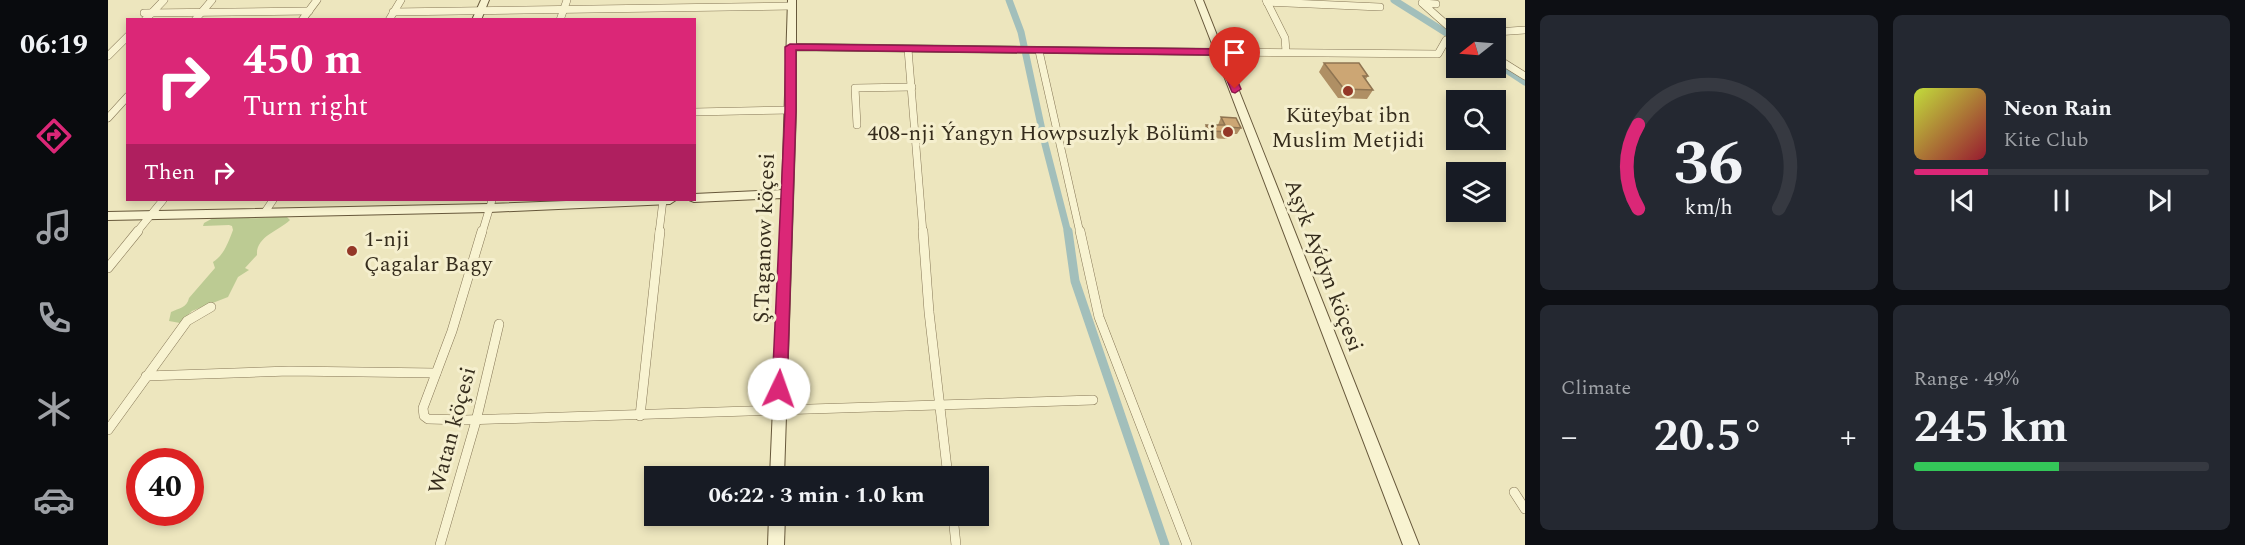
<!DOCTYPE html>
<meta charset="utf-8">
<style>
body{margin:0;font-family:Spectral,serif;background:#242831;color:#f1f3f6;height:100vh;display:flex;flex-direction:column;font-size:22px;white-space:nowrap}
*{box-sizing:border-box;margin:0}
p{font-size:20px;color:#9ea1a6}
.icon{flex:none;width:33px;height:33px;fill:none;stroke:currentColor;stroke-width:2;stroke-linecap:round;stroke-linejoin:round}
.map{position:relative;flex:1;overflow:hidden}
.side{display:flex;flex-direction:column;gap:15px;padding:15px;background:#0d0f14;width:720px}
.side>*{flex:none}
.top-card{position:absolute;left:18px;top:18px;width:570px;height:183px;border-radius:0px;box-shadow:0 3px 9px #0003;background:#db2777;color:#fff;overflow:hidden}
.needle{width:39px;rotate:253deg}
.controls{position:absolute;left:1338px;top:18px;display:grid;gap:12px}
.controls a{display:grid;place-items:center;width:60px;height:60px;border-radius:0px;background:#171b24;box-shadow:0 3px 9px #0003;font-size:30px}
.speed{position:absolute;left:18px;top:448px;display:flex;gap:12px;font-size:30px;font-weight:700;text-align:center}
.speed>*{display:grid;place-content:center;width:78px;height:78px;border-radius:50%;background:#171b24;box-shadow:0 3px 9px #0003;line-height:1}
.speed .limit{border:9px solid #d22;background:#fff;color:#111}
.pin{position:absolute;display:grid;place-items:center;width:51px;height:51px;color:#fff;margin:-62px -26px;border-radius:50% 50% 50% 0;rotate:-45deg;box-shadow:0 0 6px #0007}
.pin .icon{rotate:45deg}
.me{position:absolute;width:66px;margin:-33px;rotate:3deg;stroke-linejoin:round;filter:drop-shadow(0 0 4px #0008)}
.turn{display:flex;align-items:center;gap:21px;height:126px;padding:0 18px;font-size:27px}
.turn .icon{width:78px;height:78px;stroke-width:2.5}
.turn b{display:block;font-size:42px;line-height:51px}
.then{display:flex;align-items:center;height:57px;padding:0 18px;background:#0003;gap:12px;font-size:22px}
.big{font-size:45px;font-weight:700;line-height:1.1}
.side .tile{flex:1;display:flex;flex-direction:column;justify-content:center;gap:9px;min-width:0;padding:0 21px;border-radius:9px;background:#242831}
.side .dial{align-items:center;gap:0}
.dial svg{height:156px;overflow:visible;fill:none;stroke:#363941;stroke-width:7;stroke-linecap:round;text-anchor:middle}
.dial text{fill:#f1f3f6;stroke:none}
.song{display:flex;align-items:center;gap:18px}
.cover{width:72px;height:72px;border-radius:9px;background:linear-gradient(135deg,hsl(70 70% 55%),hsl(350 70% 35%))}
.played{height:6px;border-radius:3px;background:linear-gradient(90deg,#db2777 25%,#363941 25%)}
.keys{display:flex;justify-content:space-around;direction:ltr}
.heat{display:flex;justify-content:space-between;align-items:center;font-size:33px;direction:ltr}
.charge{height:9px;border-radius:4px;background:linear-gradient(90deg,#34c759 49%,#363941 0)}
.side .tiles{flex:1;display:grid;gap:15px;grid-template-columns:repeat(2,1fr)}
.trip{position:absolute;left:536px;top:466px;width:345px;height:60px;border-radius:0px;background:#171b24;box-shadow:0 3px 9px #0003;font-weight:700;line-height:60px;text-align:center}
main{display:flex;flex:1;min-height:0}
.tabs{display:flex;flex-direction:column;width:108px;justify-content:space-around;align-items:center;background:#090b0e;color:#9ea1a6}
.tabs .icon{width:42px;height:42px}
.tabs .selected{color:#db2777}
.tabs b{font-size:27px;color:#f1f3f6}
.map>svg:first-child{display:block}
</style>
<main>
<nav class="tabs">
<b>06:19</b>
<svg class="icon selected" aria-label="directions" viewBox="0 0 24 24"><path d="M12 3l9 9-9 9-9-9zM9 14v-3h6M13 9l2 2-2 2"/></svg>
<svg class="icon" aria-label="music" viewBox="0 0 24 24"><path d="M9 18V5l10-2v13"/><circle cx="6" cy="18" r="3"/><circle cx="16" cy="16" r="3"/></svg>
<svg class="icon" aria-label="phone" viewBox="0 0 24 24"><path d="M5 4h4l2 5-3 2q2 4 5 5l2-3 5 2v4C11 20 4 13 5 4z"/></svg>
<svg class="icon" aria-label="climate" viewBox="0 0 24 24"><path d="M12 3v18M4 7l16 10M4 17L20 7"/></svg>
<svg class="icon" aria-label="car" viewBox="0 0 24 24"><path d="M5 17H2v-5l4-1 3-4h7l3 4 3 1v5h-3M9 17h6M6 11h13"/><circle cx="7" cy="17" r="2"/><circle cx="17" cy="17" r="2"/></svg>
</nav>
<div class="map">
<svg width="1417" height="545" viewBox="0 0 1417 545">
<rect width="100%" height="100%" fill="#ede6be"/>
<path fill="#bccb93" d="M128,216C150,221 159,216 179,217L182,220C171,231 148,236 149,255L137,268L141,270L130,277L120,297L84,311L72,323L61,321L63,312C71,308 79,308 81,298L107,268L105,262C116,255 120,243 125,230L124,226L121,225L95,226L96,223L107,217Z"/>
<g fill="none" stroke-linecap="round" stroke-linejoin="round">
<g stroke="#a2bfbb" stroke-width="7">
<polyline points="901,0 913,32 937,144 960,233"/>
<polyline points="1286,0 1348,39"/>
<polyline points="1388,63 1417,82"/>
</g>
<polyline stroke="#a2bfbb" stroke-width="9" points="960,231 967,281 1057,545"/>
<g stroke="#867757" stroke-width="8">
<g id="street-far1">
<polyline points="1158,0 1177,38 1178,52"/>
<polyline points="1159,2 1272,7"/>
<polyline points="1328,4 1314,3 1348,33"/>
<polyline points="285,12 684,6"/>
<polyline points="36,13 201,11"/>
<polyline points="37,20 56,0"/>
<polyline points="87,20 104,0"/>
<polyline points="194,20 209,0"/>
<polyline points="281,20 293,0"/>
<polyline points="452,20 459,0"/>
<polyline points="1388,32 1417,30"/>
<polyline points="800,49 815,233"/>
<polyline points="931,51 972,233"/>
<polyline points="1112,52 1330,54 1338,40 1348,36"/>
<polyline points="0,56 20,36"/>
<polyline points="1388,58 1417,76"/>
<polyline points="586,112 683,110"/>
<polyline points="0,118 20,96"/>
<polyline points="749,125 747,88 804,87"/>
<polyline points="157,212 165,200"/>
<polyline points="28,233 55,200"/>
<polyline points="374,233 384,200"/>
<polyline points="551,233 555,200"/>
</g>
</g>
<g stroke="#867757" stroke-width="10">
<g id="street">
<polyline points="374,231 344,331 315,408 316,416 320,419 357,420 985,400"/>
<polyline points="815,231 821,312 840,477"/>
<polyline points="972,231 991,317 1079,545"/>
<polyline points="0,268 30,231"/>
<polyline points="38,376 181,371 328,373"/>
<polyline points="532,416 552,231"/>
<polyline points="0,430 79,321 103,307"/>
<polyline points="1406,492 1417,509"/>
<polyline points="845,516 848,545"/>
<polyline points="332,545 368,421 391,324"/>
</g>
</g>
<g stroke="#67583b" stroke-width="2">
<g id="secondary">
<polygon points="373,0 381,0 373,20 364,20"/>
<polygon points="680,0 688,0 688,44 1106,49 1087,0 1095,0 1311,545 1295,545 1108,55 688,50 688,110 676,477 662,477 674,198 586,202 581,200 586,200 586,194 674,190"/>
<polygon points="484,200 568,200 562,204 381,212 0,220 0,212 381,204"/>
<polygon points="661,516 677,516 676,545 660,545"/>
</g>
</g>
<use href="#street-far1" stroke="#f8f3d1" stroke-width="7"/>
<use href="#street" stroke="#f8f3d1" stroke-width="9"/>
<use href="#secondary" fill="#f8f3d1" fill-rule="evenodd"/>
</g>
<g fill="#af8f64">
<polygon points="1216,63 1260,76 1258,79 1265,90 1259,99 1230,98 1211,72"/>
<polygon points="1113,117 1133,128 1129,134 1123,134 1120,139 1098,138 1095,131 1098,125 1110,125"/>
</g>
<g fill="#cca674" stroke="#8f7451" stroke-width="1.5">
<polygon points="1216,63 1251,63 1260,76 1255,76 1265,90 1236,89"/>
<polygon points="1113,117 1128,118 1133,128 1121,127 1124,132 1101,131 1098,125 1117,125"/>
</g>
<polygon fill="#db2777" stroke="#8e194d" stroke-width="1.5" points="682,44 1112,49 1117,52 1133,89 1127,93 1124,92 1108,55 688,50 688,110 679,389 677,393 671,395 666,393 664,389 677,110 677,47"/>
<g fill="#943727" stroke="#f5efce" stroke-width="2">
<circle cx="1240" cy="91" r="6"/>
<circle cx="1120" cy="132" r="6"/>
<circle cx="244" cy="251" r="6"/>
</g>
<g text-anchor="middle" stroke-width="6" stroke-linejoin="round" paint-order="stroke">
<g font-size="22" fill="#352c1c" stroke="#f5efce">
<text x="1240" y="122">Küteýbat ibn<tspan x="1240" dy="25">Muslim Metjidi</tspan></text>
<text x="1108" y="140" text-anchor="end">408-nji Ýangyn Howpsuzlyk Bölümi</text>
<text x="256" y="246" text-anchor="start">1-nji<tspan x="256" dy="25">Çagalar Bagy</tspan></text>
</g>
<g font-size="22" fill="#352c1c" stroke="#f5efce">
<text transform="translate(655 238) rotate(-88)" y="8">Ş.Taganow köçesi</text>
<text transform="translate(1217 265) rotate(69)" y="8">Aşyk Aýdyn köçesi</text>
<text transform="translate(343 430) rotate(-75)" y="8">Watan köçesi</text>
</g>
</g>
</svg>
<div class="controls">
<a><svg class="needle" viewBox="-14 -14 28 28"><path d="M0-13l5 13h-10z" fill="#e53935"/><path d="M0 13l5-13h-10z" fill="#9ea1a6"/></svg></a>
<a><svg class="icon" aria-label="search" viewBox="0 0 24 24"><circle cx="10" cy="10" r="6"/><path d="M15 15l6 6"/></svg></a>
<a><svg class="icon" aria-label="layers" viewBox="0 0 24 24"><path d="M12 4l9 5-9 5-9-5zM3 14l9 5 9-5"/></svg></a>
</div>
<div class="speed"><div class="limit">40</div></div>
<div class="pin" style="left:1127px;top:89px;background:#d93025"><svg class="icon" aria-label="arrive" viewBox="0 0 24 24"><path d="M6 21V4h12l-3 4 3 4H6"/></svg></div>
<svg class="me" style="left:671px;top:389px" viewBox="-20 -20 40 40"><circle r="19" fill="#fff"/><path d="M0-13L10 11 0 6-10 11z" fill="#db2777"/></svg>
<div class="trip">06:22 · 3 min · 1.0 km</div>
<div class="top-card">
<div class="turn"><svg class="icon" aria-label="right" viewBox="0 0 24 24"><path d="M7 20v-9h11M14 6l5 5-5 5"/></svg><div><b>450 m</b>Turn right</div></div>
<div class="then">Then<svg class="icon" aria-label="right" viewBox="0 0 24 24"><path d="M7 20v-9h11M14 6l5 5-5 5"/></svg></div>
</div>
</div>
<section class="side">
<div class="tiles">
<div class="tile dial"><svg viewBox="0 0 100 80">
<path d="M14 69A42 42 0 1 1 86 69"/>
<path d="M14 69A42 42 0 0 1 14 26" stroke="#db2777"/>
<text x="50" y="56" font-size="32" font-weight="700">36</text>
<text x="50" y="72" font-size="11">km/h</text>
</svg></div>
<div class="tile">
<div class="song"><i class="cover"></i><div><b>Neon Rain</b><p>Kite Club</p></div></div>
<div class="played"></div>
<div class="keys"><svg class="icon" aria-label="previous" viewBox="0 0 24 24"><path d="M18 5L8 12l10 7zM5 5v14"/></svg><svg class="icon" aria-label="pause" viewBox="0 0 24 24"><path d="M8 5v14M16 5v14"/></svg><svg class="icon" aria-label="next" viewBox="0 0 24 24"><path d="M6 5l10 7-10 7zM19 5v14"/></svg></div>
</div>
<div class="tile"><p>Climate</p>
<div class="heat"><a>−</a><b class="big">20.5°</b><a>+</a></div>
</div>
<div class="tile"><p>Range · 49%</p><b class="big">245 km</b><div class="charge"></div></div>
</div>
</section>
</main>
